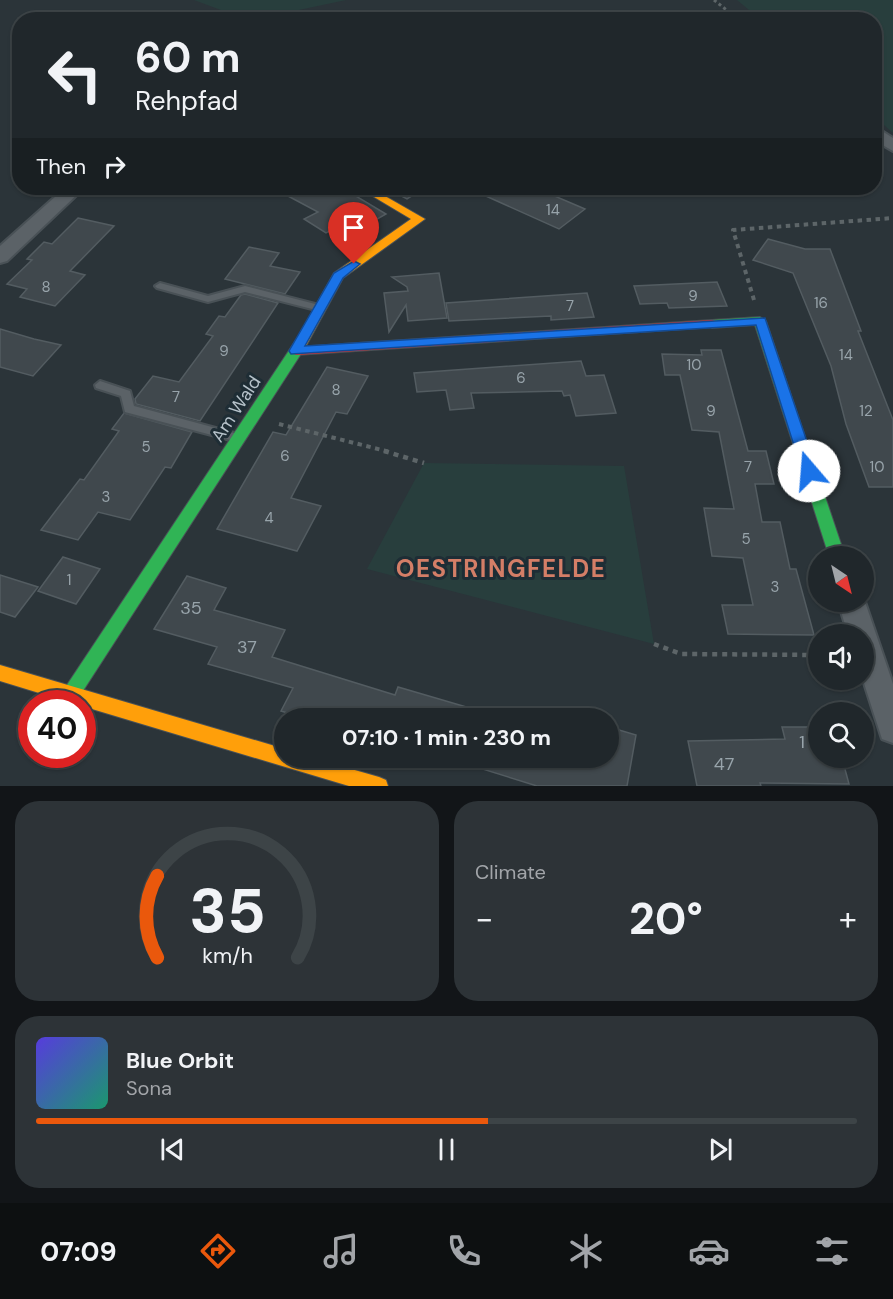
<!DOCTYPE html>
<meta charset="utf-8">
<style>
body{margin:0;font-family:"DM Sans",sans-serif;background:#2d3337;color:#f1f3f6;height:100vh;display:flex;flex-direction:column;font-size:22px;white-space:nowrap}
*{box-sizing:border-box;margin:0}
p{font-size:20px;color:#a2a5a9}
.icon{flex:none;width:33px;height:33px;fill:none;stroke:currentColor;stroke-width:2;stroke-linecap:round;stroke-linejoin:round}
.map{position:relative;height:786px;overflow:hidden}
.side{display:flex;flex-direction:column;gap:15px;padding:15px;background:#121518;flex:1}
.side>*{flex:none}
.guide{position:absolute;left:12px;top:12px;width:870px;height:183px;border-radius:24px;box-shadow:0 2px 4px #0004,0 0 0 2px #3d4447;background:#20272b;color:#f1f3f6;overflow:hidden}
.needle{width:39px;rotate:145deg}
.tools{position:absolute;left:808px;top:546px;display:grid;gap:12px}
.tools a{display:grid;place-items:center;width:66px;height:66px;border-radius:50%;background:#20272b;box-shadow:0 2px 4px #0004,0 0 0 2px #3d4447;font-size:30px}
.speed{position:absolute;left:18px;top:690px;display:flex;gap:12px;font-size:30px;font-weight:700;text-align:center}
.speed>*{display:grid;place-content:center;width:78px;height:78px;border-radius:50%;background:#20272b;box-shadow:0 2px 4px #0004,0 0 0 2px #3d4447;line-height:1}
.speed .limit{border:9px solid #d22;background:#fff;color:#111}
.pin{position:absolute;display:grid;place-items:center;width:51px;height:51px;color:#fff;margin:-62px -26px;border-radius:50% 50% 50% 0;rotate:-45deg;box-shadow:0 0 6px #0007}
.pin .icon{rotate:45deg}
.me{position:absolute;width:66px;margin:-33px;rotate:342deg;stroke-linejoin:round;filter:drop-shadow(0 0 4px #0008)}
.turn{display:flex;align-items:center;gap:21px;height:126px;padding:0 24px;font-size:27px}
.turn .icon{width:78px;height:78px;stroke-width:2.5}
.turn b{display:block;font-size:42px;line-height:51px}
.then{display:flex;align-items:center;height:57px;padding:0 24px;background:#0003;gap:12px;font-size:22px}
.big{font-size:45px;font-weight:700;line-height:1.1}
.side .card{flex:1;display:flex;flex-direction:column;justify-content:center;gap:9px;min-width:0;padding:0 21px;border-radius:24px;background:#2d3337}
.side .dial{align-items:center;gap:0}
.dial svg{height:156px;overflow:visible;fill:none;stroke:#3d4447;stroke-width:7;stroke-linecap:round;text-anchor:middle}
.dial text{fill:#f1f3f6;stroke:none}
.song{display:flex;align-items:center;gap:18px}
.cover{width:72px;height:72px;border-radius:9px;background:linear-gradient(135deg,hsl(250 70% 55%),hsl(160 70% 35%))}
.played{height:6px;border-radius:3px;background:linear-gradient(90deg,#ea580c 55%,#3d4447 55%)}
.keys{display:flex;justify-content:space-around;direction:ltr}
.heat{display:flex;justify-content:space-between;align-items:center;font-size:33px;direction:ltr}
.side .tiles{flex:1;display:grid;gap:15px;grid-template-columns:1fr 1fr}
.card:last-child{grid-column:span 2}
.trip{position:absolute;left:274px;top:708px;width:345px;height:60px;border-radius:30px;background:#20272b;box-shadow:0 2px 4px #0004,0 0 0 2px #3d4447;font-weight:700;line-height:60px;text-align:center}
.menu{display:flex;height:96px;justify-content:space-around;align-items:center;background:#0d1011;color:#a2a5a9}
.menu .icon{width:42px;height:42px}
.menu .on{color:#ea580c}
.menu b{font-size:27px;color:#f1f3f6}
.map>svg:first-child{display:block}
</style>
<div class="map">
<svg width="893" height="786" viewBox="0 0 893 786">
<rect width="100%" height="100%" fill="#2b3439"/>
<g fill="#283e3d">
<polygon points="194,0 346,0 252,20 245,19"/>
<polygon points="737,0 893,0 893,133 875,117 874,20 760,19"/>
<polygon points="424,463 624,466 654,644 367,569"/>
</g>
<g fill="#40484d" stroke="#535c61" stroke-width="1.5">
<polygon points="273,188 350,188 354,195 386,214 367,225 355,218 326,233 304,219 318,212"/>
<polygon points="386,188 425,188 407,199"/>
<polygon points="468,188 536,188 585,209 559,229"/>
<polygon points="78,218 114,226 70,271 85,275 55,306 20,297 27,289 7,284 32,260 27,259 44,242 52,244"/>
<polygon points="768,239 805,249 830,249 861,331 858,331 893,420 893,487 869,487 846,424 831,366 793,273 753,260"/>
<polygon points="249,247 279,253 270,266 300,272 285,294 225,279"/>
<polygon points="439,273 447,318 408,321 406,305 389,332 384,293 408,291 407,287 392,277"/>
<polygon points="717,282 727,306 669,308 667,303 640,304 634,286"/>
<polygon points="587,293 594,317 551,320 551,316 449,321 446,303"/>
<polygon points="245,294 278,303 200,421 136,404 135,399 153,376 179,382 213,336 206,334 219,316 225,317 241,295"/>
<polygon points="0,329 34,339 61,345 33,376 0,367"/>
<polygon points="701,350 721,350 748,451 766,451 774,484 755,484 762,522 780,522 790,569 796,569 814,635 728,634 722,605 753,605 743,558 712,556 704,508 734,509 719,432 692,430 680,375 665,375 662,354 702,355"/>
<polygon points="581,361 586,376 604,375 616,413 576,416 570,395 564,396 562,391 471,393 474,408 450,410 446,390 417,392 414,373"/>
<polygon points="327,367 368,376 347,414 336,412 291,498 321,506 297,551 217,529 273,432 286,435"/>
<polygon points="124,413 192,432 171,468 165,467 130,520 98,512 78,540 41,530 80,479 84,480 119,431 112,429"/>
<polygon points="63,557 100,569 76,604 38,591"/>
<polygon points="0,575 38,587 15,617 0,612"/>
<polygon points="187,576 226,588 214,610 285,630 272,657 395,695 398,687 487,713 486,718 304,718 281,711 293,688 208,664 217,647 154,629"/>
<polygon points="609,727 636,735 627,786 537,786 460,762 460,758 609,758"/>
<polygon points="782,727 819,727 819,758 842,758 849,784 760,783 761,786 697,786 688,741 785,739"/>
</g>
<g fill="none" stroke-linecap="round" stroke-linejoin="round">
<g stroke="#495156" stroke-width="4">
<g id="lane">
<polygon points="160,283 208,296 245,286 323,306 325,308 320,311 245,292 208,302 157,288 155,286"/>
<polygon points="100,381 130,391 134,406 238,434 242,435 243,438 242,441 238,442 125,412 121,396 96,388 95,385"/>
</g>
</g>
<g stroke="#495156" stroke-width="4">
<g id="street">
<polygon points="874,126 893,138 893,151 874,140"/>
<polygon points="65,188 84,188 7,261 0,263 0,246"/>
<polygon points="864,599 893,684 893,743 882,739 863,680 864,634 848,634 838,602 864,602"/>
</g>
</g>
<g stroke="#495156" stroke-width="2">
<g id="fast">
<polygon points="760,317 766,321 845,556 829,556 755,325 712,328 706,324 712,320"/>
<polygon points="301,339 306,340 307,343 306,346 77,700 71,702 65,700 62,694 65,688 296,340"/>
</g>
</g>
<g stroke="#495156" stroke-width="2">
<g id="slow">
<polygon points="359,188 371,188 425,219 343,278 306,346 296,346 295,343 334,273 411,219"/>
<polygon points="0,665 285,749 285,758 313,758 379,777 386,780 388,786 349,786 82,706 82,704 75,704 0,681"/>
</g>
</g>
<g stroke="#495156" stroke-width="2">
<polygon id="jam" points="712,320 716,321 718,324 716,327 296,355 290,351 296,347"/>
</g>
<polyline stroke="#5d6568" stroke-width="3" stroke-dasharray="3 3" stroke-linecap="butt" points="714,0 739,20"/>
<g stroke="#5d6568" stroke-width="4" stroke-dasharray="4.5 4.5" stroke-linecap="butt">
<polyline points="754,300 733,230 893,218"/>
<polyline points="279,424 390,452"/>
</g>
<g stroke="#5d6568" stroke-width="4.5" stroke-dasharray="5 5" stroke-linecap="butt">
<polyline points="384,451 424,463"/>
<polyline points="654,644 681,654 819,655"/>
</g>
<use href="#lane" fill="#5b6267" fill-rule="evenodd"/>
<use href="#street" fill="#5b6267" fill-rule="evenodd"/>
<use href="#fast" fill="#30b455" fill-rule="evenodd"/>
<use href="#slow" fill="#ff9f0a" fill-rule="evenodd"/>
<use href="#jam" fill="#e5322d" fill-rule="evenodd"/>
</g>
<polygon fill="#1a73e8" stroke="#114b97" stroke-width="1.5" points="354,261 360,264 343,278 305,346 765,318 817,471 809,476 802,471 756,325 291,354 289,351 334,273"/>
<g text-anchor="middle" stroke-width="6" stroke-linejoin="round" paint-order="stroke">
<g font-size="15" fill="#98a4ab">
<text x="553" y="215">14</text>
<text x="46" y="292">8</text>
<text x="693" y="301">9</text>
<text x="821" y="308">16</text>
<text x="570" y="311">7</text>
<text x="224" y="356">9</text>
<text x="846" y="360">14</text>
<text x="694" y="370">10</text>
<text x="521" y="383">6</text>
<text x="336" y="395">8</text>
<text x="176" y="402">7</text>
<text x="711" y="416">9</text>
<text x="866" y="416">12</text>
<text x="146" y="452">5</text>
<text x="285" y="461">6</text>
<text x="748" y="472">7</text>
<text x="877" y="472">10</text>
<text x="106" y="502">3</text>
<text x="269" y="523">4</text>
<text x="746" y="544">5</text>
<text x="69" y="585">1</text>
<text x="775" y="592">3</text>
</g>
<g font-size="18" fill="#b6c2ca" stroke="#1e2d35">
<text transform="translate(236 409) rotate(-57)" y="6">Am Wald</text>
</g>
<g font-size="18" fill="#98a4ab">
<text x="191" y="614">35</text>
<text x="247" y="653">37</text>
<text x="802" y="748">1</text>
<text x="724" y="770">47</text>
</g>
<g font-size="24" font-weight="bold" letter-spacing="1.5" fill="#d47e67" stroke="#1e2d35">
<text x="501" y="577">OESTRINGFELDE</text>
</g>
</g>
</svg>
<div class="tools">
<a><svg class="needle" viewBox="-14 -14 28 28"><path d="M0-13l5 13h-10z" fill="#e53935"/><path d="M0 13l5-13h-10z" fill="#a2a5a9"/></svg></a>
<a><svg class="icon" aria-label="sound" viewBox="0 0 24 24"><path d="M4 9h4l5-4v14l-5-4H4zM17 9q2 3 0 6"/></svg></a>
<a><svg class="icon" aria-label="search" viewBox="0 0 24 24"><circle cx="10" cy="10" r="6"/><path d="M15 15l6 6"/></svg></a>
</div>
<div class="speed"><div class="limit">40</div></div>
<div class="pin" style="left:354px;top:264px;background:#d93025"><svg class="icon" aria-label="arrive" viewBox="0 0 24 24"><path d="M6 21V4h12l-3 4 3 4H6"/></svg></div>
<svg class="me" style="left:809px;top:471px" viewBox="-20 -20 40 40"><circle r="19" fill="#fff"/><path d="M0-13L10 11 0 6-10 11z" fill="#1a73e8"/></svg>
<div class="trip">07:10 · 1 min · 230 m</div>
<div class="guide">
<div class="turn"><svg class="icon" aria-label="left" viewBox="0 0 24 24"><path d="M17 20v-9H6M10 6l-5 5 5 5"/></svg><div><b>60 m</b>Rehpfad</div></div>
<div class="then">Then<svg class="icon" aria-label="right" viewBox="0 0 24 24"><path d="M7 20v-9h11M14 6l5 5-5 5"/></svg></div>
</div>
</div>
<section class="side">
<div class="tiles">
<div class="card dial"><svg viewBox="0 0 100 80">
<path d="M14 69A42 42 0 1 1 86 69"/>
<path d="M14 69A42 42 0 0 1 14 27" stroke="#ea580c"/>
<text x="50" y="56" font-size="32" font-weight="700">35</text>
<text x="50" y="72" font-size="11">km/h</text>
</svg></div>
<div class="card"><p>Climate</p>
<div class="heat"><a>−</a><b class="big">20°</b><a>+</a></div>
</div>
<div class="card">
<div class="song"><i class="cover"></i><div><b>Blue Orbit</b><p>Sona</p></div></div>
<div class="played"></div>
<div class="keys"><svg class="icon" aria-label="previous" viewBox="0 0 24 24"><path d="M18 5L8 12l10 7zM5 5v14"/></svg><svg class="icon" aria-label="pause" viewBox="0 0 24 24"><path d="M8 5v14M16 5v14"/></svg><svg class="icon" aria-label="next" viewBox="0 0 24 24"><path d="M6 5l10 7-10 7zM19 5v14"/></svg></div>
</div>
</div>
</section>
<nav class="menu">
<b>07:09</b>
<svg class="icon on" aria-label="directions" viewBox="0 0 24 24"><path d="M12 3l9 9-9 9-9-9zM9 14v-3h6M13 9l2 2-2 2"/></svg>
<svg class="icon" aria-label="music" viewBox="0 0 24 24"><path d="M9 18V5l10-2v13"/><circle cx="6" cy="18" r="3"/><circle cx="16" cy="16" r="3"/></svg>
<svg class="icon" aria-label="phone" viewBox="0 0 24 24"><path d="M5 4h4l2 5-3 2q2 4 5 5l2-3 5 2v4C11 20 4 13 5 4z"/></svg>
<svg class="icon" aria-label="climate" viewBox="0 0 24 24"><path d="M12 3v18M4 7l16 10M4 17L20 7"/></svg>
<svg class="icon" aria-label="car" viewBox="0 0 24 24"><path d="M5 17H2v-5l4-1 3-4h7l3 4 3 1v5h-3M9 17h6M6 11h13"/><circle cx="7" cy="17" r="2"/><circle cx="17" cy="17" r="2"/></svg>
<svg class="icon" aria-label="filters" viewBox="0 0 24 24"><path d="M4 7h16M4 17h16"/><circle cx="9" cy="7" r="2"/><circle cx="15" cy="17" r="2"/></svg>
</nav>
